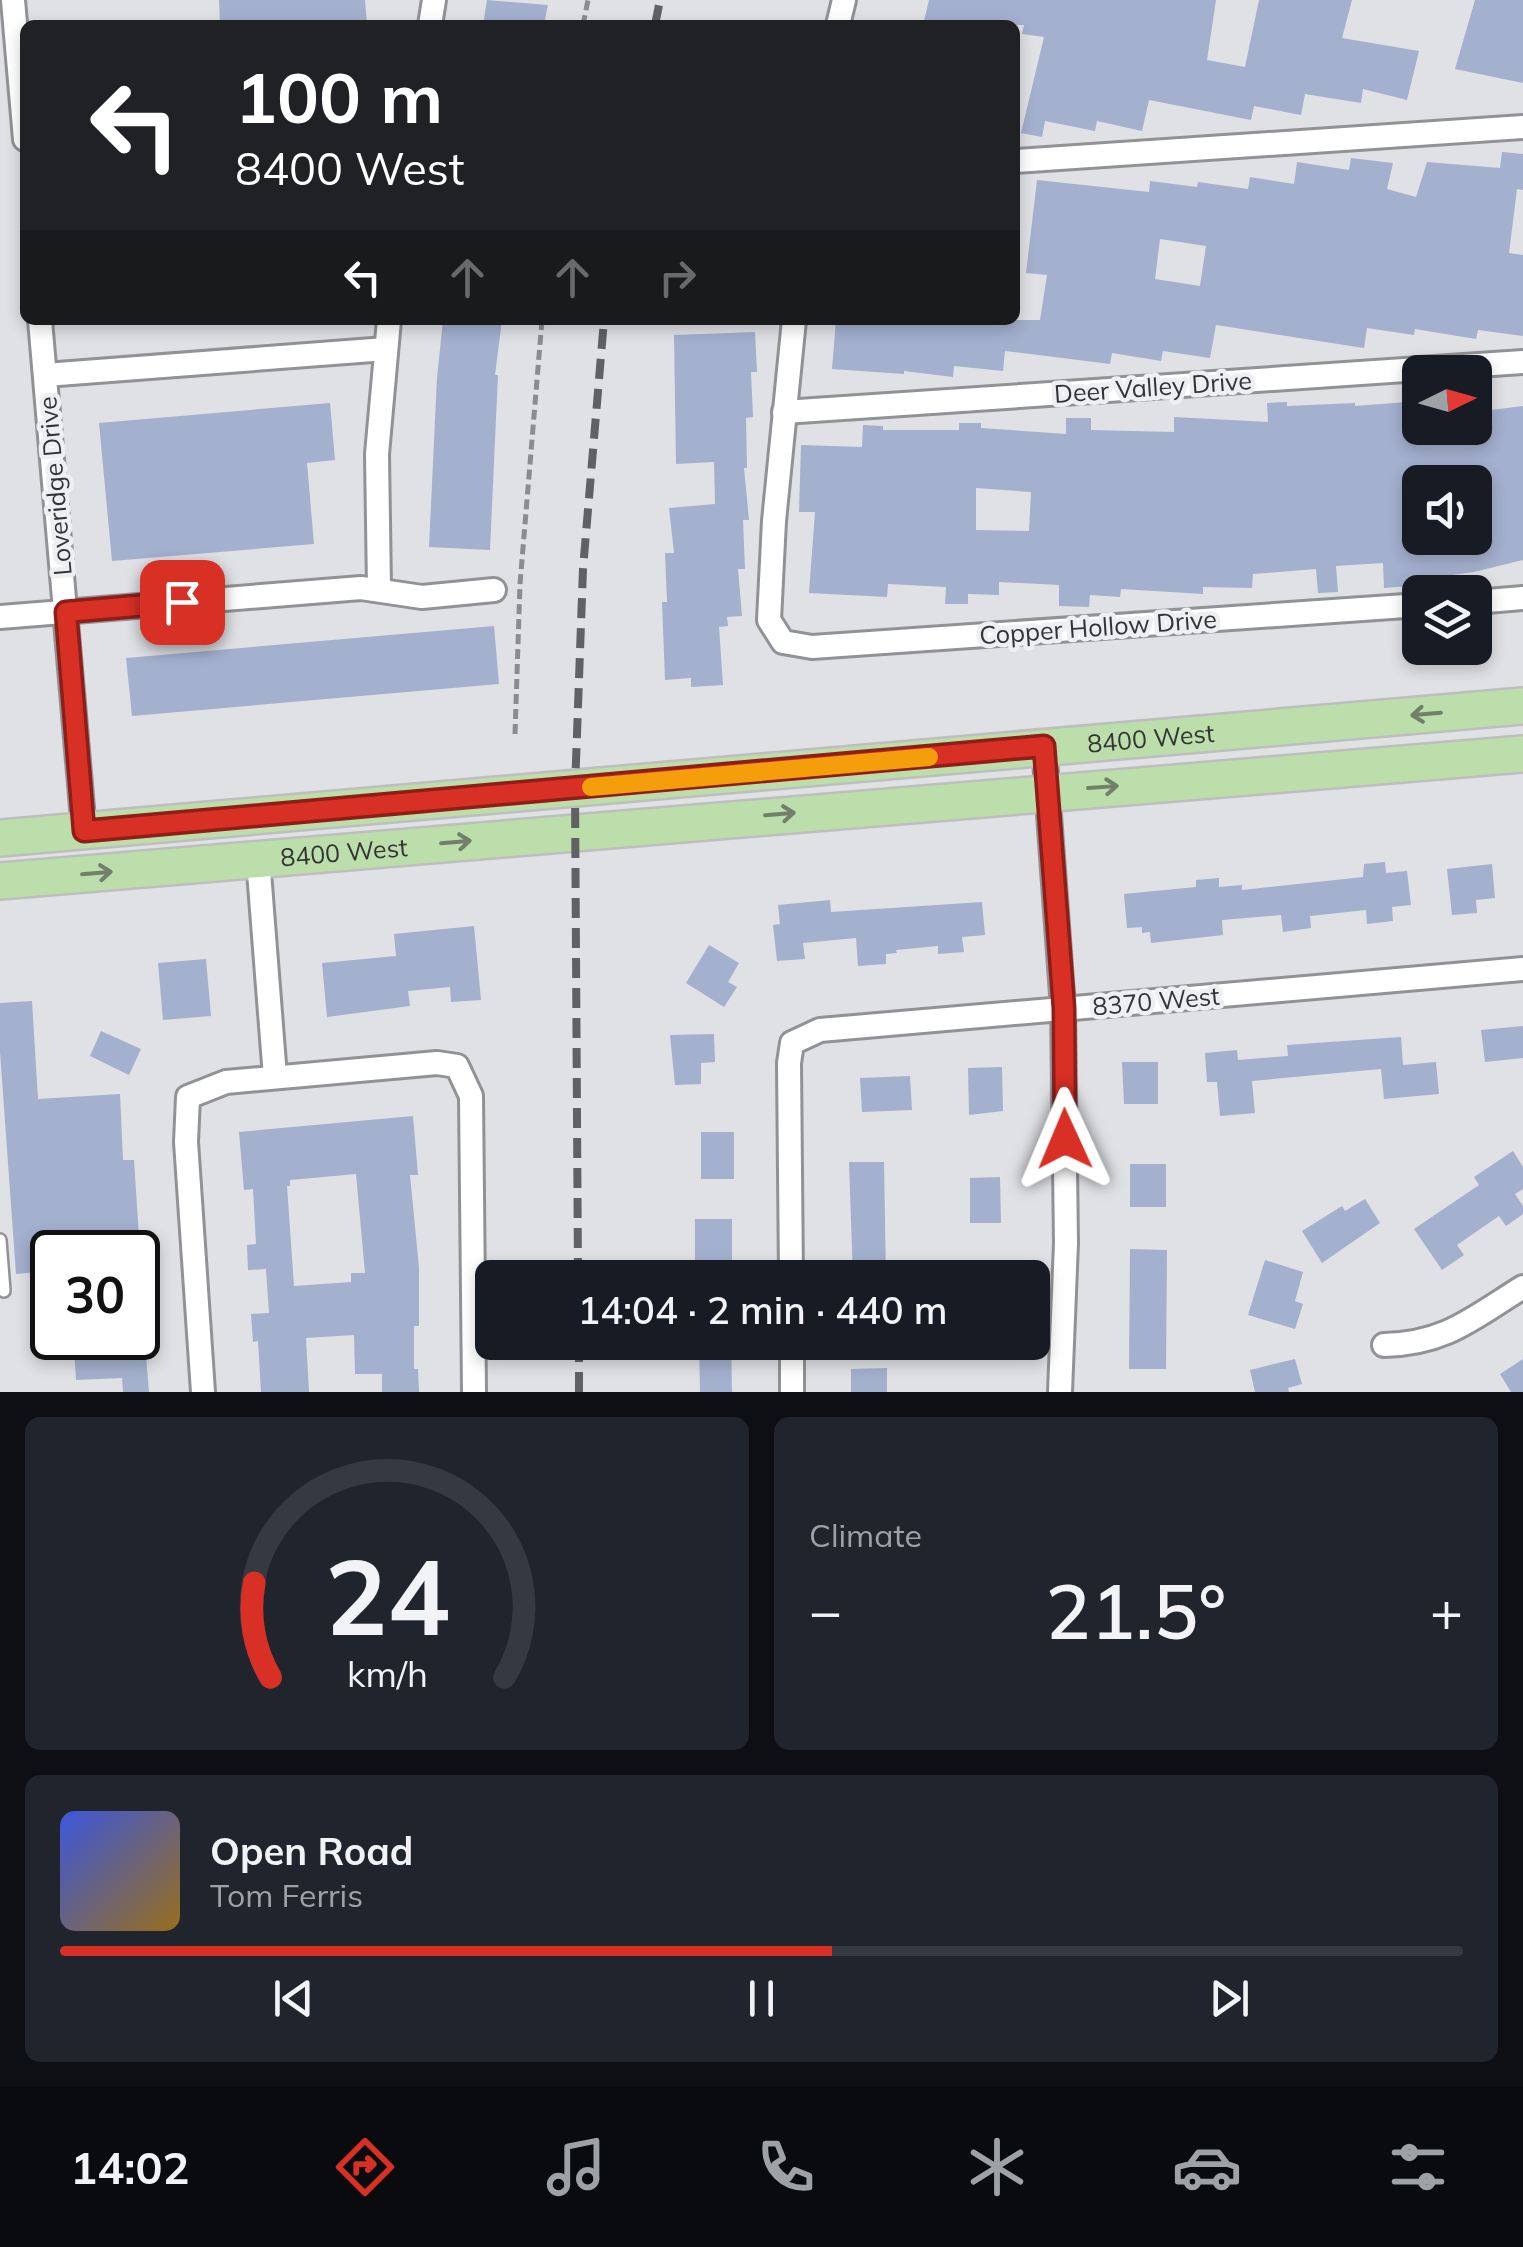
<!DOCTYPE html>
<meta charset="utf-8">
<style>
body{margin:0;font-family:Mulish,sans-serif;background:#20242c;color:#f1f3f6;height:100vh;display:flex;flex-direction:column;font-size:38px;white-space:nowrap}
*{box-sizing:border-box;margin:0}
p{font-size:32px;color:#9ea1a6}
.icon{flex:none;width:55px;height:55px;fill:none;stroke:currentColor;stroke-width:2;stroke-linecap:round;stroke-linejoin:round}
.map{position:relative;height:1392px;overflow:hidden}
.details{display:flex;flex-direction:column;gap:25px;padding:25px;background:#0d0f14;flex:1}
.details>*{flex:none}
.banner{position:absolute;left:20px;top:20px;width:1000px;height:305px;border-radius:15px;box-shadow:0 5px 15px #0003;background:#202124;color:#fff;overflow:hidden}
.needle{width:65px;rotate:85deg}
.tools{position:absolute;left:1402px;top:355px;display:grid;gap:20px}
.tools a{display:grid;place-items:center;width:90px;height:90px;border-radius:15px;background:#171b24;box-shadow:0 5px 15px #0003;font-size:50px}
.speed{position:absolute;left:30px;top:1230px;display:flex;gap:20px;font-size:50px;font-weight:700;text-align:center}
.speed>*{display:grid;place-content:center;width:130px;height:130px;border-radius:50%;background:#171b24;box-shadow:0 5px 15px #0003;line-height:1}
.speed .limit{border:5px solid #111;border-radius:15px;background:#fff;color:#111}
.pin{position:absolute;display:grid;place-items:center;width:85px;height:85px;color:#fff;margin:-42px;border-radius:20px;box-shadow:0 5px 15px #0006}
.me{position:absolute;width:110px;margin:-55px;rotate:359deg;stroke-linejoin:round;filter:drop-shadow(0 0 8px #0008)}
.turn{display:flex;align-items:center;gap:35px;height:210px;padding:0 50px;font-size:45px}
.turn .icon{width:130px;height:130px;stroke-width:2.5}
.turn b{display:block;font-size:70px;line-height:85px}
.lanes{display:flex;align-items:center;height:95px;padding:0 50px;background:#0003;justify-content:center;gap:50px;direction:ltr}
.lanes .off{opacity:.35}
.big{font-size:75px;font-weight:600;line-height:1.1}
.details .tile{flex:1;display:flex;flex-direction:column;justify-content:center;gap:15px;min-width:0;padding:0 35px;border-radius:15px;background:#20242c}
.details .dial{align-items:center;gap:0}
.dial svg{height:260px;overflow:visible;fill:none;stroke:#363941;stroke-width:7;stroke-linecap:round;text-anchor:middle}
.dial text{fill:#f1f3f6;stroke:none}
.song{display:flex;align-items:center;gap:30px}
.cover{width:120px;height:120px;border-radius:15px;background:linear-gradient(135deg,hsl(230 70% 55%),hsl(40 70% 35%))}
.played{height:10px;border-radius:5px;background:linear-gradient(90deg,#d93025 55%,#363941 55%)}
.keys{display:flex;justify-content:space-around;direction:ltr}
.heat{display:flex;justify-content:space-between;align-items:center;font-size:55px;direction:ltr}
.details .tiles{flex:1;display:grid;gap:25px;grid-template-columns:1fr 1fr}
.tile:last-child{grid-column:span 2}
.trip{position:absolute;left:475px;top:1260px;width:575px;height:100px;border-radius:15px;background:#171b24;box-shadow:0 5px 15px #0003;font-weight:600;line-height:100px;text-align:center}
.tab-bar{display:flex;height:160px;justify-content:space-around;align-items:center;background:#090b0e;color:#9ea1a6}
.tab-bar .icon{width:70px;height:70px}
.tab-bar .active{color:#d93025}
.tab-bar b{font-size:45px;color:#f1f3f6}
.map>svg:first-child{display:block}
</style>
<div class="map">
<svg width="1523" height="1392" viewBox="0 0 1523 1392">
<rect width="100%" height="100%" fill="#e0e1e5"/>
<g fill="#a3b0ce" fill-rule="evenodd">
<polygon points="219,0 365,0 367,25 220,25"/>
<polygon points="487,0 548,5 544,25 483,25"/>
<polygon points="929,0 1216,0 1207,60 1245,67 1259,0 1352,0 1342,38 1419,51 1407,100 1363,89 1361,103 1305,94 1301,115 1254,106 1251,120 1149,100 1142,131 1097,121 1095,131 1045,121 1042,137 1021,133 1044,37 1022,34 1024,25 923,25"/>
<polygon points="1475,0 1523,0 1523,83 1455,69"/>
<path d="M1502,152L1523,154V190L1517,189L1509,253L1523,255V336L1478,330L1476,339L1415,329L1414,335L1367,328L1364,348L1216,325L1210,358L1163,351L1161,361L1112,353L1110,364L1005,351L1003,371L954,366L953,377L904,371V374L832,369L836,320H1040L1047,275L1026,273L1037,180L1149,192L1150,181L1197,187L1198,182L1248,189L1250,177L1294,184L1297,162L1349,170L1351,158L1393,163L1387,189L1416,197L1427,162L1500,168ZM1160,239L1206,246L1200,286L1155,279Z"/>
<polygon points="443,320 502,320 495,375 498,375 490,550 429,547 437,378"/>
<polygon points="755,332 757,372 751,372 753,417 746,418 747,468 744,468 749,520 743,520 745,569 738,569 742,616 727,617 728,626 719,627 723,685 691,687 691,678 665,680 662,602 667,602 665,553 674,553 669,508 715,504 714,462 676,464 674,335"/>
<path d="M1420,401V428H1475V412L1523,406V560L1474,572L1423,579V585L1384,588L1383,563L1336,566L1338,592L1318,593L1316,569L1253,574L1252,588L1203,587V594L1121,589L1120,597L1090,595L1089,607L1059,606V585L999,582V595L968,594V604H945L946,587L888,584L887,597L809,593L815,512H799L801,445L862,447L863,425L883,426V430H959V423H981V428L1066,434V418H1091V430L1174,432V417L1268,422L1267,403L1287,402V406L1355,403V406ZM1470,474L1471,478L1480,477L1492,538H1420L1417,479ZM976,488L1031,492L1029,531L976,530Z"/>
<polygon points="330,403 335,460 307,463 314,544 112,561 99,423"/>
<polygon points="494,626 499,684 132,716 126,658"/>
<polygon points="1385,862 1386,873 1407,871 1411,905 1392,907 1393,921 1367,924 1366,910 1310,916 1311,928 1283,932 1281,915 1222,920 1223,935 1151,943 1150,932 1142,933 1142,927 1127,928 1124,894 1196,887 1196,880 1219,878 1219,887 1242,885 1242,890 1363,877 1364,864"/>
<polygon points="1492,864 1495,898 1476,900 1477,913 1452,915 1447,869"/>
<polygon points="830,900 831,912 982,902 985,935 962,937 964,952 938,954 938,946 896,950 897,953 886,954 886,964 858,966 856,938 803,943 805,959 777,961 773,925 780,924 778,905"/>
<polygon points="474,926 481,1000 451,1002 450,987 408,991 410,1006 327,1017 322,963 396,956 394,934"/>
<polygon points="709,945 739,963 728,982 737,987 724,1007 686,983"/>
<polygon points="206,959 211,1016 163,1020 158,963"/>
<polygon points="32,1001 38,1099 120,1094 123,1160 134,1160 140,1252 49,1252 50,1271 16,1274 0,1052 0,1003"/>
<polygon points="1523,1026 1523,1058 1485,1062 1481,1030"/>
<polygon points="101,1031 141,1049 129,1075 90,1056"/>
<polygon points="714,1034 715,1062 701,1063 701,1084 675,1085 670,1035"/>
<polygon points="1401,1037 1403,1065 1436,1062 1439,1094 1384,1099 1381,1069 1252,1081 1255,1113 1220,1116 1217,1082 1207,1082 1205,1053 1237,1050 1238,1060 1288,1056 1287,1045"/>
<polygon points="1122,1062 1158,1062 1158,1104 1124,1104"/>
<polygon points="1002,1067 1003,1111 969,1115 968,1068"/>
<polygon points="910,1076 912,1110 862,1112 860,1078"/>
<path d="M413,1116L418,1175H410L419,1268V1326H414V1369H418L419,1392H382V1374H355L354,1335L306,1338L309,1392H261L258,1341L253,1342L251,1314L269,1313L266,1269L248,1270L247,1245L256,1244L253,1189L244,1190L239,1132ZM356,1174L365,1273H351V1282L294,1286L287,1186H290V1180Z"/>
<rect x="701" y="1132" width="33" height="47"/>
<polygon points="1513,1151 1523,1167 1523,1189 1515,1194 1523,1206 1523,1214 1506,1226 1499,1216 1457,1245 1464,1255 1442,1270 1414,1229 1479,1185 1474,1177"/>
<polygon points="849,1162 884,1162 886,1278 853,1278"/>
<rect x="1130" y="1164" width="36" height="43"/>
<polygon points="1000,1177 1001,1223 970,1223 970,1178"/>
<polygon points="1365,1199 1380,1223 1322,1263 1302,1231 1342,1206 1345,1211"/>
<rect x="695" y="1219" width="37" height="50"/>
<polygon points="1130,1249 1167,1250 1166,1369 1129,1369"/>
<polygon points="1265,1260 1303,1272 1295,1301 1303,1304 1295,1329 1248,1315"/>
<polygon points="699,1342 731,1342 732,1392 700,1392"/>
<polygon points="145,1343 149,1392 123,1392 122,1378 76,1380 74,1347"/>
<polygon points="1295,1359 1302,1384 1288,1388 1289,1392 1255,1392 1250,1370"/>
<polygon points="1523,1359 1523,1392 1511,1392 1500,1374"/>
<polygon points="887,1368 887,1392 851,1392 851,1369"/>
</g>
<g fill="none" stroke-linecap="round" stroke-linejoin="round">
<g stroke="#909295" stroke-width="16">
<polyline id="lane" points="0,1240 4,1291"/>
</g>
<g stroke="#909295" stroke-width="28">
<g id="street">
<polyline points="13,0 25,139"/>
<polyline points="430,25 434,0"/>
<polyline points="838,25 844,0"/>
<polyline points="1015,161 1523,127"/>
<polyline points="40,320 84,831"/>
<polyline points="794,320 774,521 769,620 783,642 812,647 1420,605"/>
<polyline points="45,375 386,349"/>
<polyline points="784,412 1523,362"/>
<polyline points="379,588 377,454 389,320"/>
<polyline points="1475,602 1523,598"/>
<polyline points="0,617 361,588 422,597 494,590"/>
<polyline points="1044,746 1063,1008 1066,1243 1060,1392"/>
<polyline points="258,859 275,1077"/>
<polyline points="791,1278 789,1063 792,1043 820,1030 1523,969"/>
<polyline points="792,1342 792,1392"/>
<path d="M1384,1345C1445,1344 1473,1318 1523,1287"/>
<polyline points="203,1392 186,1142 188,1097 226,1082 437,1063 457,1066 471,1096 474,1392"/>
</g>
</g>
<g stroke="#bebebe" stroke-width="40">
<g id="primary">
<path id="s1" d="M0,838L1523,706"/>
<path id="s2" d="M0,881L1523,754"/>
</g>
</g>
<g stroke="#8c8c8f" stroke-width="5" stroke-dasharray="10 5" stroke-linecap="butt">
<polyline points="583,25 588,0"/>
<polyline points="515,734 520,584 542,320"/>
</g>
<use href="#lane" stroke="#fff" stroke-width="11"/>
<use href="#street" stroke="#fff" stroke-width="22"/>
<use href="#primary" stroke="#bcdeaa" stroke-width="35"/>
<g stroke="#606163" stroke-width="8" stroke-dasharray="20 10" stroke-linecap="butt">
<polyline points="655,25 660,0"/>
<polyline points="578,1278 575,789 583,569 604,320"/>
<polyline points="579,1342 579,1392"/>
</g>
</g>
<defs><path id="oneway-shaft" d="M-6 0H5M1.5-3L5.5 0L1.5 3" fill="none" stroke-width="1.6" stroke-linecap="round" stroke-linejoin="round" transform="scale(2.5)"/></defs>
<g stroke="#71806a">
<use href="#oneway-shaft" transform="translate(1426 714) rotate(175)"/>
<use href="#oneway-shaft" transform="translate(1103 787) rotate(-4)"/>
<use href="#oneway-shaft" transform="translate(780 814) rotate(-5)"/>
<use href="#oneway-shaft" transform="translate(456 842) rotate(-5)"/>
<use href="#oneway-shaft" transform="translate(97 873) rotate(-5)"/>
</g>
<g fill="none" stroke-linecap="round" stroke-linejoin="round">
<g stroke="#8d1f18" stroke-width="25">
<polyline id="route" points="182,602 66,612 84,831 1044,746 1064,1008 1065,1139"/>
</g>
<use href="#route" stroke="#d93025" stroke-width="18"/>
<polyline stroke="#f59e0b" stroke-width="18" points="591,787 929,757"/>
</g>
<g text-anchor="middle" stroke-width="9" stroke-linejoin="round" paint-order="stroke">
<g font-size="25" fill="#333335" stroke="#edeff2">
<text transform="translate(1153 387) rotate(-4)" y="9">Deer Valley Drive</text>
<text transform="translate(55 486) rotate(-95)" y="9">Loveridge Drive</text>
<text transform="translate(1098 627) rotate(-4)" y="9">Copper Hollow Drive</text>
<text dy="9" stroke="none"><textPath href="#s1" startOffset="1155">8400 West</textPath></text>
<text dy="9" stroke="none"><textPath href="#s2" startOffset="345">8400 West</textPath></text>
<text transform="translate(1156 1001) rotate(-5)" y="9">8370 West</text>
</g>
</g>
</svg>
<div class="tools">
<a><svg class="needle" viewBox="-14 -14 28 28"><path d="M0-13l5 13h-10z" fill="#e53935"/><path d="M0 13l5-13h-10z" fill="#9ea1a6"/></svg></a>
<a><svg class="icon" aria-label="sound" viewBox="0 0 24 24"><path d="M4 9h4l5-4v14l-5-4H4zM17 9q2 3 0 6"/></svg></a>
<a><svg class="icon" aria-label="layers" viewBox="0 0 24 24"><path d="M12 4l9 5-9 5-9-5zM3 14l9 5 9-5"/></svg></a>
</div>
<div class="speed"><div class="limit">30</div></div>
<div class="pin" style="left:182px;top:602px;background:#d93025"><svg class="icon" aria-label="arrive" viewBox="0 0 24 24"><path d="M6 21V4h12l-3 4 3 4H6"/></svg></div>
<svg class="me" style="left:1065px;top:1139px" viewBox="-20 -20 40 40"><path d="M0-17L14 15 0 8-14 15z" fill="#d93025" stroke="#fff" stroke-width="4"/></svg>
<div class="trip">14:04 · 2 min · 440 m</div>
<div class="banner">
<div class="turn"><svg class="icon" aria-label="left" viewBox="0 0 24 24"><path d="M17 20v-9H6M10 6l-5 5 5 5"/></svg><div><b>100 m</b>8400 West</div></div>
<div class="lanes"><svg class="icon" aria-label="left" viewBox="0 0 24 24"><path d="M17 20v-9H6M10 6l-5 5 5 5"/></svg><svg class="icon off" aria-label="ahead" viewBox="0 0 24 24"><path d="M12 20V5M6 11l6-6 6 6"/></svg><svg class="icon off" aria-label="ahead" viewBox="0 0 24 24"><path d="M12 20V5M6 11l6-6 6 6"/></svg><svg class="icon off" aria-label="right" viewBox="0 0 24 24"><path d="M7 20v-9h11M14 6l5 5-5 5"/></svg></div>
</div>
</div>
<section class="details">
<div class="tiles">
<div class="tile dial"><svg viewBox="0 0 100 80">
<path d="M14 69A42 42 0 1 1 86 69"/>
<path d="M14 69A42 42 0 0 1 9 40" stroke="#d93025"/>
<text x="50" y="56" font-size="32" font-weight="700">24</text>
<text x="50" y="72" font-size="11">km/h</text>
</svg></div>
<div class="tile"><p>Climate</p>
<div class="heat"><a>−</a><b class="big">21.5°</b><a>+</a></div>
</div>
<div class="tile">
<div class="song"><i class="cover"></i><div><b>Open Road</b><p>Tom Ferris</p></div></div>
<div class="played"></div>
<div class="keys"><svg class="icon" aria-label="previous" viewBox="0 0 24 24"><path d="M18 5L8 12l10 7zM5 5v14"/></svg><svg class="icon" aria-label="pause" viewBox="0 0 24 24"><path d="M8 5v14M16 5v14"/></svg><svg class="icon" aria-label="next" viewBox="0 0 24 24"><path d="M6 5l10 7-10 7zM19 5v14"/></svg></div>
</div>
</div>
</section>
<nav class="tab-bar">
<b>14:02</b>
<svg class="icon active" aria-label="directions" viewBox="0 0 24 24"><path d="M12 3l9 9-9 9-9-9zM9 14v-3h6M13 9l2 2-2 2"/></svg>
<svg class="icon" aria-label="music" viewBox="0 0 24 24"><path d="M9 18V5l10-2v13"/><circle cx="6" cy="18" r="3"/><circle cx="16" cy="16" r="3"/></svg>
<svg class="icon" aria-label="phone" viewBox="0 0 24 24"><path d="M5 4h4l2 5-3 2q2 4 5 5l2-3 5 2v4C11 20 4 13 5 4z"/></svg>
<svg class="icon" aria-label="climate" viewBox="0 0 24 24"><path d="M12 3v18M4 7l16 10M4 17L20 7"/></svg>
<svg class="icon" aria-label="car" viewBox="0 0 24 24"><path d="M5 17H2v-5l4-1 3-4h7l3 4 3 1v5h-3M9 17h6M6 11h13"/><circle cx="7" cy="17" r="2"/><circle cx="17" cy="17" r="2"/></svg>
<svg class="icon" aria-label="filters" viewBox="0 0 24 24"><path d="M4 7h16M4 17h16"/><circle cx="9" cy="7" r="2"/><circle cx="15" cy="17" r="2"/></svg>
</nav>
